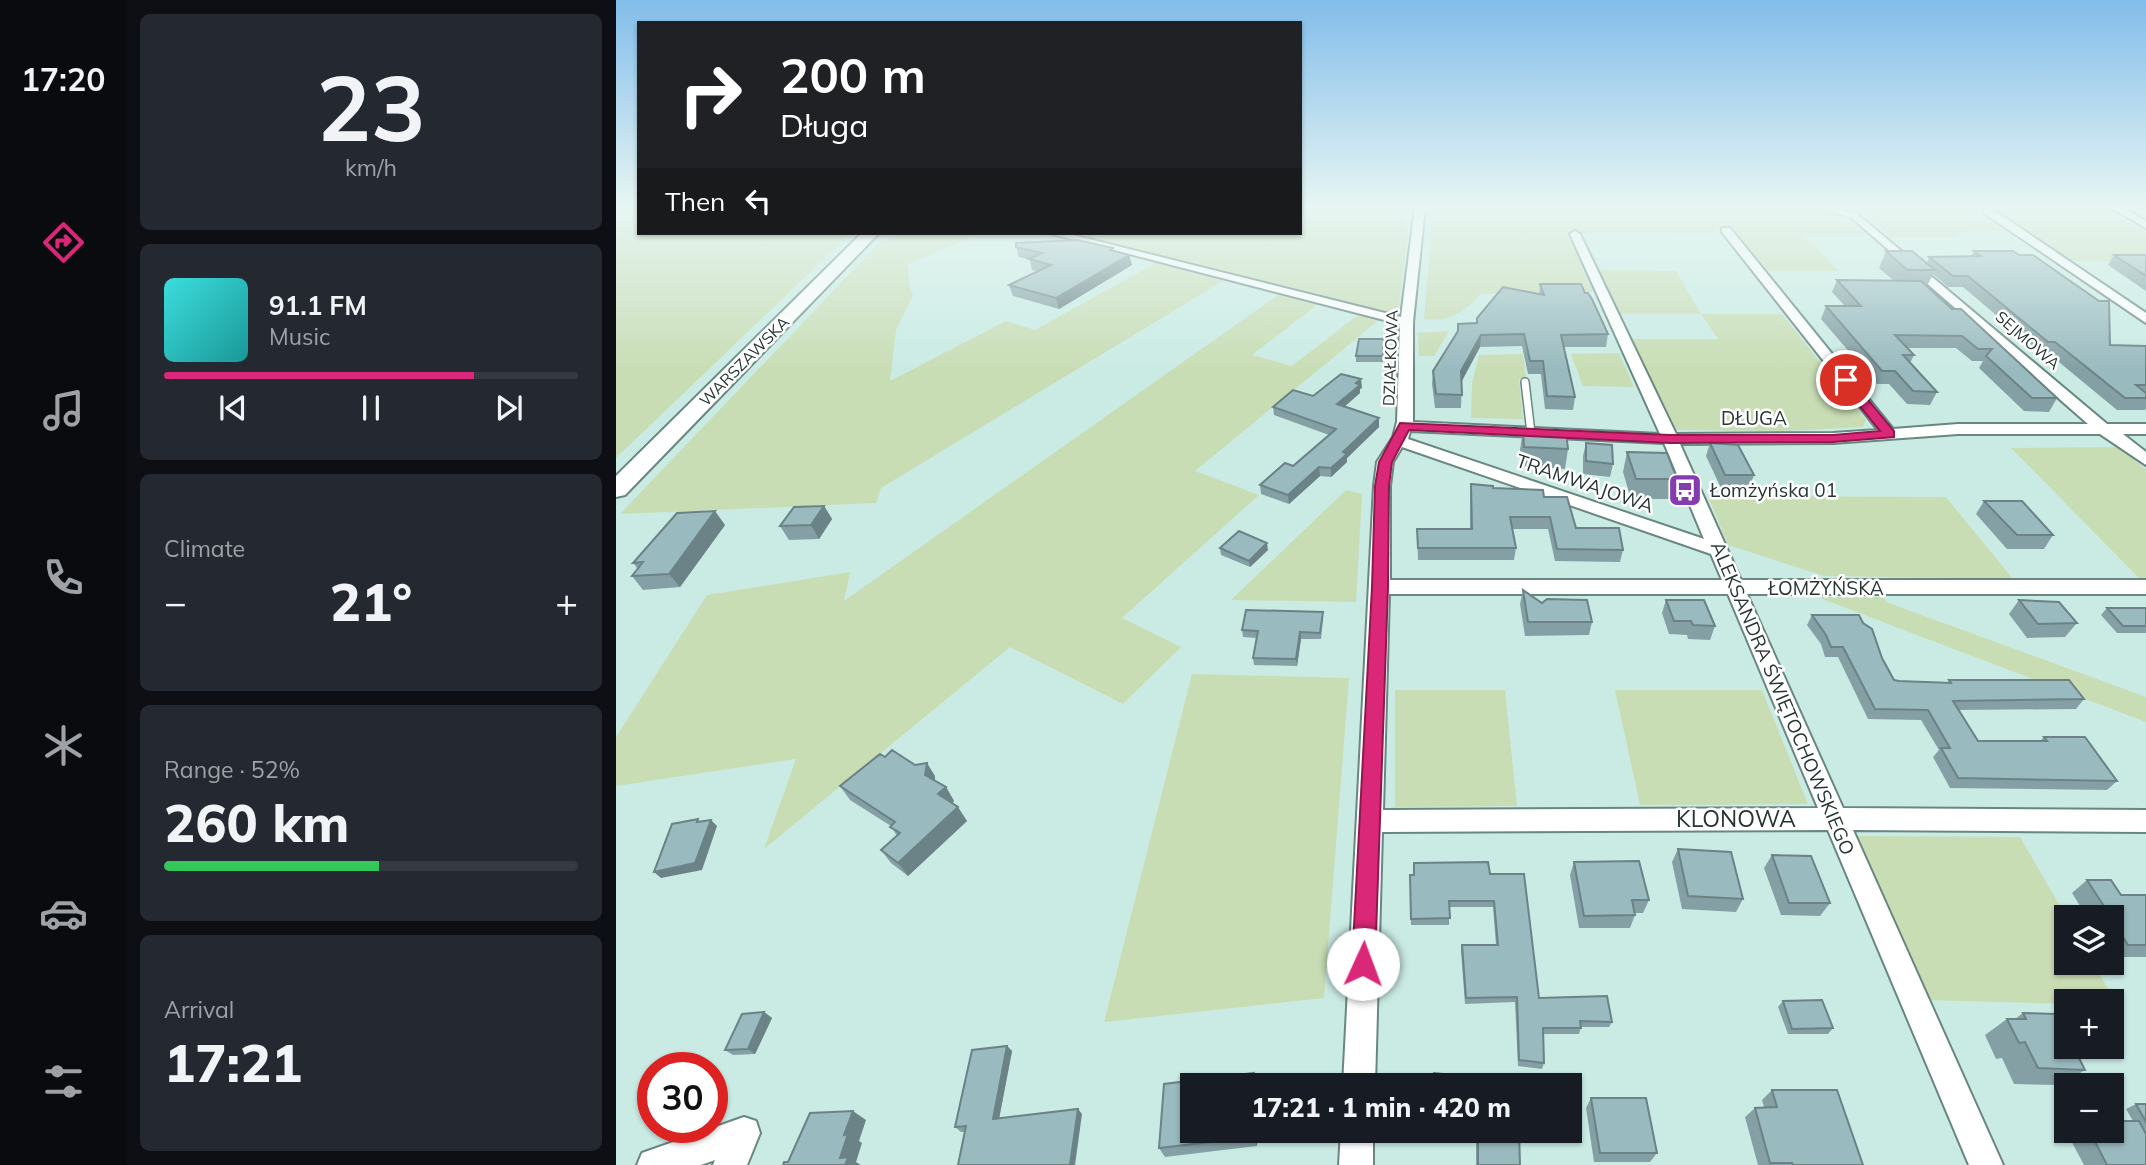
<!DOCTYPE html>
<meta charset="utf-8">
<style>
body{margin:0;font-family:Mulish,sans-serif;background:#242831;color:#f1f3f6;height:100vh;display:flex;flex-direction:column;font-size:26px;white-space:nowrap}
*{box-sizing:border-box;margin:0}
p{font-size:23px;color:#9ea1a6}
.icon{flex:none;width:38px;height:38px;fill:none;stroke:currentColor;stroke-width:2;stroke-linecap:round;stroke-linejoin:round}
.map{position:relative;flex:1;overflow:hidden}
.details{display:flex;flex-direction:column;gap:14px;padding:14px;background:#0d0f14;width:490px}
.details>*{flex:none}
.top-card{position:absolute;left:21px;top:21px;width:665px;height:214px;border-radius:0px;box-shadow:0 2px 5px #0004;background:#202124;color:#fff;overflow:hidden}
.controls{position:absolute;left:1438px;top:905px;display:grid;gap:14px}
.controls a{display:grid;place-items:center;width:70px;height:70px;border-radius:0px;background:#171b24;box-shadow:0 2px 5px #0004;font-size:35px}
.speed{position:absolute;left:21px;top:1052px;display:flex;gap:14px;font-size:35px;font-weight:700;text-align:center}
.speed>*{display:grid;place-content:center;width:91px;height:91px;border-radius:50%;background:#171b24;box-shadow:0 2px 5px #0004;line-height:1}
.speed .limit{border:10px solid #d22;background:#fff;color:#111}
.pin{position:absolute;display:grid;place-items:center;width:60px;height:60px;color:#fff;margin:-30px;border:4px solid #fff;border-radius:50%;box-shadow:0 2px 7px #0007}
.me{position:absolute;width:77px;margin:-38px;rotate:2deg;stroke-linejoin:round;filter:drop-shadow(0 0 5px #0008)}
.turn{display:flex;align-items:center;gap:24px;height:147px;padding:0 28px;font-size:32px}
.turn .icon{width:91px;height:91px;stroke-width:2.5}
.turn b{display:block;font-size:49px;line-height:60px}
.then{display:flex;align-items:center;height:66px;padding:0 28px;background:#0003;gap:14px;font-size:26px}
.big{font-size:52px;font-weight:800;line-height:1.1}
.details .widget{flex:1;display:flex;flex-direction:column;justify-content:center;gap:10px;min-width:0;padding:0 24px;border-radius:10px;background:#242831}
.details .dial{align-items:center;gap:0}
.dial b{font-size:91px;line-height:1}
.song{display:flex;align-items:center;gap:21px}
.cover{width:84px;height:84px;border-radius:10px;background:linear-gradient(135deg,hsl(180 70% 55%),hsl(180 70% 35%))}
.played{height:7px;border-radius:4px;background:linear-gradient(90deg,#db2777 75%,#363941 75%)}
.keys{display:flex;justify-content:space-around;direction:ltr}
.heat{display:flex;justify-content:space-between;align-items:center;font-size:38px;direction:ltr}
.charge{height:10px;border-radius:5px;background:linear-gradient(90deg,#34c759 52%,#363941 0)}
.trip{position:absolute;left:564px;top:1073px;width:402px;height:70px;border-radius:0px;background:#171b24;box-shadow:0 2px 5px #0004;font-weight:800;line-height:70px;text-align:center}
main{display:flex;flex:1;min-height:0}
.menu{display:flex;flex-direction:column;width:126px;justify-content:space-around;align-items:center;background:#090b0e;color:#9ea1a6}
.menu .icon{width:49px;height:49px}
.menu .active{color:#db2777}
.menu b{font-size:32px;color:#f1f3f6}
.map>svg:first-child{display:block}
</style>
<main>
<nav class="menu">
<b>17:20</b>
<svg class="icon active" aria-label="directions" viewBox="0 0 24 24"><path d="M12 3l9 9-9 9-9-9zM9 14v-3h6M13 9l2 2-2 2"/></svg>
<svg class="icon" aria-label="music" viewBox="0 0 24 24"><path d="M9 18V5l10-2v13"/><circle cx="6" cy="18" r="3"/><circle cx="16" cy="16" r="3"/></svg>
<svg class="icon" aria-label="phone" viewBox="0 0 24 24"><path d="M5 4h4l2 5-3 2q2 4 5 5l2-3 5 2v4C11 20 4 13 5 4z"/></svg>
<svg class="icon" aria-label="climate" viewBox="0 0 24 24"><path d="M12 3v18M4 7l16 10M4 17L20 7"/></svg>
<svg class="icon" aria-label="car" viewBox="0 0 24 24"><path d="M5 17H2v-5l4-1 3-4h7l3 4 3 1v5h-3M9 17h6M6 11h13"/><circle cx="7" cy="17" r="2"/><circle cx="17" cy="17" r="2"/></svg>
<svg class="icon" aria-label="filters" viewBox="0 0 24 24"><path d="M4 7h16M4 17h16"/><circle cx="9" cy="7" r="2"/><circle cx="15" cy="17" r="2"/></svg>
</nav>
<section class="details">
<div class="widget dial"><b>23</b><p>km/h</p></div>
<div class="widget">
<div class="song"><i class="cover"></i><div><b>91.1 FM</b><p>Music</p></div></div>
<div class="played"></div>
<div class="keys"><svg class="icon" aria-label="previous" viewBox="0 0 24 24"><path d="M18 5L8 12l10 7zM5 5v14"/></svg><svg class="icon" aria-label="pause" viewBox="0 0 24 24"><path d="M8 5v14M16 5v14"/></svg><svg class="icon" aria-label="next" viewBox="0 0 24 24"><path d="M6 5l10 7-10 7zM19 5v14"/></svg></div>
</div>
<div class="widget"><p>Climate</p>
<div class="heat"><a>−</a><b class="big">21°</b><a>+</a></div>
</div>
<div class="widget"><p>Range · 52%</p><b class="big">260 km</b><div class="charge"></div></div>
<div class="widget"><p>Arrival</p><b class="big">17:21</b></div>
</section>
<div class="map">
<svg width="1530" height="1165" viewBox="0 0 1530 1165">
<rect width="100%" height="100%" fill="#caebe4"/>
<g fill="#c9ddb5">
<polygon points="0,207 23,207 23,233 235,233 0,458"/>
<polygon points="684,207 788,207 792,236 782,314 457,233 684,233"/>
<path d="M809,207H1192L1239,219L1257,234L1188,235L1223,271H1149L1114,230L1100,229L1103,234L953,233L977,292L864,294C850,312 831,323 808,319L815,238Z"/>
<polygon points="1213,207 1365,207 1362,217 1373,218 1393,231 1339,232 1346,237 1275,237 1251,216"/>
<polygon points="1372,207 1486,207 1530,232 1530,261 1451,261"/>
<polygon points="290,233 366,233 292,264 293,284 297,295 280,330 274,381 390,321 419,330 540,263 607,281 265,488 260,503 4,514 263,243"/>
<polygon points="983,270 1060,271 1085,314 1166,314 1250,420 1247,427 1167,431 1058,430 1015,339 1102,339 1085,314 1003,314"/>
<polygon points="662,295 701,305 636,355 676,366 742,315 763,320 579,471 643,495 506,618 565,647 507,704 394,647 148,849 180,759 0,786 0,737 91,595 234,572 228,601"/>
<polygon points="833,331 818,356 803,356 802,333"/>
<polygon points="1003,353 1018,387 967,386 955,354"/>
<polygon points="907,354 910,379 903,379 907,419 855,418 856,383 863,355"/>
<polygon points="1505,447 1530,470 1530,579 1524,579 1395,448"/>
<polygon points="730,490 746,494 740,602 615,600"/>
<polygon points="1092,496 1330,497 1397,579 1208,576 1112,545"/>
<polygon points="1201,597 1268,597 1270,602 1530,697 1530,722"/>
<polygon points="576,674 733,678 708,998 488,1022"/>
<polygon points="779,690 889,690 901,806 779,807"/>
<polygon points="999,690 1146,690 1192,804 1024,805"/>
<polygon points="1242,836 1404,837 1451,918 1451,962 1477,963 1501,1004 1496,1004 1496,1001 1451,1001 1451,1004 1311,1000"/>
</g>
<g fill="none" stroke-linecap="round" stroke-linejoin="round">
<g stroke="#688781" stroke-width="7">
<polyline id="lane-far1" points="1204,207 1240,216"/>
</g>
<g stroke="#688781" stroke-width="10">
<polyline id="lane" points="909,382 915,433"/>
</g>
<g stroke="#688781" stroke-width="4">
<g id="street">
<path d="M799,207H809L797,322V422L1044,434L954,234L959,231L964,234L1060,434L1217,433L1262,430L1106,232V228H1114L1277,429L1342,424H1472L1236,218V214L1240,213L1491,424H1530V434H1507L1530,452V465L1484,434H1342L1217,443L1064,444L1125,580H1530V594H1131L1227,808L1530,810V832L1237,830L1387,1165H1353L1212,830L766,832L759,1085H727L758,486L761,462L777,437L781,422L784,324L432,233H449L785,317ZM794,431L1048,443L1088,539L792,439ZM786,447L1095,554L1106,580H774V486L777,462ZM773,594H1112L1202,808L767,810Z"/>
<polygon points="1494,207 1507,207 1530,221 1530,228"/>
<polygon points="1368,209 1376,209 1530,313 1530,323 1368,213"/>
<polygon points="128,1117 140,1121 144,1133 131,1165 97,1165 99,1160 85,1165 21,1165 26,1153"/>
<polygon points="725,1130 757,1130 757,1165 723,1165"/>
</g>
</g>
<g stroke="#688781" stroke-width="4">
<polygon id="secondary" points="246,233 263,233 9,495 0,497 0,476"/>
</g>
<use href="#lane-far1" stroke="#fff" stroke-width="5"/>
<use href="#lane" stroke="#fff" stroke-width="7"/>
<use href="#street" fill="#fff" fill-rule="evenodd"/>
<use href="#secondary" fill="#fff" fill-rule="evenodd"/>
</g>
<g fill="#84a0a4">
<polygon points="400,247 497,248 497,251 513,255 516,265 443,309 397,296 393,285 422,271 416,270 414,260 403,257"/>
<polygon points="1270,251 1311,263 1313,257 1355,256 1358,251 1494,345 1530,346 1530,408 1529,410 1501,410 1432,353 1425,353 1347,287 1332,287 1317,274 1311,286 1336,309 1441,398 1433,412 1408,411 1363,368 1367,361 1356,361 1340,348 1291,348 1298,355 1294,363 1321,392 1314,405 1291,404 1273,384 1261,384 1205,319 1210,306 1229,306 1216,292 1221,280 1277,280 1263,268"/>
<polygon points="1498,255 1530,255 1530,291 1492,265"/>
<polygon points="924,284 969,293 992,334 990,347 947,347 959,397 957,410 929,409 925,374 912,374 906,346 864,347 846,381 845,408 819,408 816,384 817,371 842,331 860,323 861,318 923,294"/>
<polygon points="768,345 767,362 740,362 740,356"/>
<polygon points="746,388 744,389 744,393 728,407 763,418 763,427 731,458 731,462 715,477 704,476 673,504 645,494 644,485 677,466 713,435 658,415 657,407 697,396"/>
<polygon points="907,430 952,449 949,469 905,466 904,450"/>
<polygon points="970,443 997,464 994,477 967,474 967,456"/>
<polygon points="1094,443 1138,475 1133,488 1105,488 1090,456"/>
<polygon points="1011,452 1061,479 1055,499 1015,499 1007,472"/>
<polygon points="855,484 928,497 960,528 1007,550 1004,562 939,561 932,529 896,529 900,548 898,560 802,560 801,529 854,529 854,496"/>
<polygon points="1368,501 1437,535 1428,549 1391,549 1360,514"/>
<polygon points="208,506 216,519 203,539 173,540 164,526"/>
<polygon points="109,525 64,587 27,590 16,576 22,569 17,563"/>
<polygon points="604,548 652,550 634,567 605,555"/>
<polygon points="907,590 926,603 976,622 973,635 909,636 904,604"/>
<polygon points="1050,600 1099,626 1094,640 1072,639 1071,635 1053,634 1046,613"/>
<polygon points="1403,600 1461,623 1449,637 1411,638 1393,614"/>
<polygon points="1491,608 1530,608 1530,633 1501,633 1485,615"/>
<polygon points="707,612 707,619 705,639 685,639 681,666 638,665 637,658 641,638 627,637 626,630"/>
<polygon points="1196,615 1266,658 1278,680 1283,681 1331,683 1333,680 1468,699 1460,709 1343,710 1362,741 1424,741 1428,737 1501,781 1491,790 1334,788 1317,757 1323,750 1305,720 1252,719 1222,657 1209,657 1205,644 1191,625"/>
<polygon points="269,757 299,765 319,776 319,781 330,787 338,801 336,803 351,821 292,876 275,863 265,850 281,836 275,826 234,800 224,786"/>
<polygon points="1062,849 1127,899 1120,912 1066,909 1056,862"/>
<polygon points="1156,855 1214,903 1204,916 1165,915 1148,868"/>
<polygon points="958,862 1033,900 1027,913 1019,913 1019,915 1014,928 963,928 954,875"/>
<polygon points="874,874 923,998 996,1022 993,1027 965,1027 963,1034 927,1034 928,1063 926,1069 902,1066 899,1002 849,1004 845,951 846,945 880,945 877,907 833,907 833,925 795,925 794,881"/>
<polygon points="1471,880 1505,895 1530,895 1530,957 1496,957 1496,917 1471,917 1456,893"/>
<polygon points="1167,1001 1217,1028 1212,1034 1172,1034 1162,1007"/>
<polygon points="148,1012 156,1018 139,1054 117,1055 109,1050"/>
<polygon points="1407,1013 1469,1070 1444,1085 1398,1084 1386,1058 1380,1059 1369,1035 1391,1019 1399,1019"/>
<polygon points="391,1046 396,1051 383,1119 466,1114 349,1132 345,1132 339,1127"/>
<polygon points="638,1073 641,1085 576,1085 576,1130 641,1130 641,1146 549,1157 543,1148 548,1084"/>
<polygon points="1156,1090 1247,1165 1142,1165 1129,1117 1139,1108 1148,1107 1146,1100"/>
<polygon points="975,1098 1041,1153 1034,1162 978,1162 970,1108"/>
<polygon points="1520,1104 1530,1104 1530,1165 1468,1165 1450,1131 1496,1130 1517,1121 1510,1109"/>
<polygon points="815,1130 903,1130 904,1165 860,1165 860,1140 815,1135"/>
</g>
<g fill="#6b8286">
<polygon points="513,255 516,265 443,309 440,298"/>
<polygon points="865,335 864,347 844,384 845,371"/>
<polygon points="745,379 746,388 744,389 744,393 721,413 721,404"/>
<polygon points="763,418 763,427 731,458 731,462 715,477 715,468 727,452"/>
<polygon points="703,467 704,476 673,504 672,495"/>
<polygon points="208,506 216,519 203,539 195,525"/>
<polygon points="99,511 109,525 64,587 53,574"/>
<polygon points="651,543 652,550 634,567 633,561"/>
<polygon points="684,632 685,639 681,666 680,659"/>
<polygon points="311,763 319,776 318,788 309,775"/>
<polygon points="330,787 338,801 331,808 322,794"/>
<polygon points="342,807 351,821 292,876 282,863"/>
<polygon points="95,820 101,826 86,870 45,878 38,872"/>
<polygon points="148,1012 156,1018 139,1054 132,1049"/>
<polygon points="391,1046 396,1051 382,1124 377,1119"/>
<polygon points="638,1073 641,1083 641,1085 638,1085"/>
<polygon points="462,1109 466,1114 459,1165 454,1165"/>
<polygon points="237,1111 250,1120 243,1141 246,1143 240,1162 245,1165 229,1165 224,1158 228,1135"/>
<polygon points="637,1130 641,1130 641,1146 637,1137"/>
</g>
<g fill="#99babf" stroke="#6b8286" stroke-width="2">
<polygon points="461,240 497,248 494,250 513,255 440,298 393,285 435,265 413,259 426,253 400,247 400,243"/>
<polygon points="1270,251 1296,251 1319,270 1291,270"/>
<polygon points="1358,251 1397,251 1403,255 1417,255 1483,301 1493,301 1494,345 1530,346 1530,385 1520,385 1530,393 1530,398 1509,398 1439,342 1432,342 1352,276 1337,276 1313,257 1365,256"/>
<polygon points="1498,255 1530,255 1530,276"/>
<polygon points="1221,280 1305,281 1336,309 1345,309 1441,398 1416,398 1370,356 1376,349 1362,349 1346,336 1279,335 1298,355 1287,355 1321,392 1297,391 1279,371 1266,371 1210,306 1245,306"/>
<polygon points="924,284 965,284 969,293 972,293 976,299 992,334 945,335 959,397 931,396 927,361 914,361 908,334 865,335 845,371 846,395 820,394 817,371 842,331 842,324 861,323 861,318 887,287 928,295"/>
<polygon points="743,339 768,339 767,356 740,356"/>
<polygon points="725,374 745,379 740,383 744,385 721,404 763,418 727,452 731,454 715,468 703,467 672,495 644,485 669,463 677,466 720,429 657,407 677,390 697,396"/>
<polygon points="907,430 950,432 952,449 908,447"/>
<polygon points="970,443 996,445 997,464 970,461"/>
<polygon points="1094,443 1122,445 1138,475 1109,475"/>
<polygon points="1011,452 1051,453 1061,479 1020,479"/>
<polygon points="855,484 877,486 877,488 927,490 928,497 951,497 960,528 1003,528 1007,550 941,549 934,517 894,517 900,548 802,548 801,529 856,529"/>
<polygon points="1368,501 1406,501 1437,535 1401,535"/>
<polygon points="208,506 195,525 164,526 178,507"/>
<polygon points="99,511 53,574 16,576 27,562 17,563 61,513"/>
<polygon points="623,531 651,543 633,561 604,548"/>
<polygon points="907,590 926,603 931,599 971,600 976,622 912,622"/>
<polygon points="1050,600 1088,600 1099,626 1077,625 1075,621 1058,621"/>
<polygon points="1403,600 1443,602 1461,623 1422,624"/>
<polygon points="1491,608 1530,608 1530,626 1507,626"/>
<polygon points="630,610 707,612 704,633 684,632 680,659 637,658 642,631 626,630"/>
<polygon points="1196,615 1243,615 1247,623 1256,629 1266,658 1278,680 1283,681 1335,683 1333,680 1453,680 1468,699 1337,701 1362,741 1431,741 1428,737 1469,737 1501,781 1342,778 1325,748 1334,748 1312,710 1259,709 1227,647 1215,647 1210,635"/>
<polygon points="276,750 299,765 311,763 309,775 330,787 322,794 342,807 282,863 265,850 284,833 274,827 279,822 224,786 264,754 269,757"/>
<polygon points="82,819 81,822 95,820 79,863 38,872 56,824"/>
<polygon points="1062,849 1115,852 1127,899 1072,896"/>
<polygon points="1156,855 1195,856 1214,903 1173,903"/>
<polygon points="1023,861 1033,900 1016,900 1019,915 968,916 958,862"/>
<polygon points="872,862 874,874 908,874 923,998 991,996 996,1022 964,1021 965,1028 927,1028 928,1063 903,1060 901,997 850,998 846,945 882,945 878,901 833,901 834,918 795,919 794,875 798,875 798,863"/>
<polygon points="1471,880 1495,880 1505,895 1530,895 1530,945 1512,945 1496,920 1496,917 1495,917"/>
<polygon points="1206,1000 1217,1028 1176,1029 1167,1001"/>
<polygon points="148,1012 132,1049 109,1050 126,1014"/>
<polygon points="1407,1013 1440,1014 1451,1035 1451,1046 1457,1046 1469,1070 1422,1068 1409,1042 1403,1043 1391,1019 1410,1019"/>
<polygon points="391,1046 377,1119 462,1109 454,1165 342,1165 350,1126 339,1127 356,1050"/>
<polygon points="638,1073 638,1085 576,1085 576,1130 637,1130 637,1137 543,1148 548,1084"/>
<polygon points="818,1073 866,1078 866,1085 818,1085"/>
<polygon points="1156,1090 1221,1090 1247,1165 1177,1165 1176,1163 1154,1163 1139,1108 1161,1107"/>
<polygon points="975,1098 1030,1098 1041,1153 984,1153"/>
<polygon points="1520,1104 1530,1104 1530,1122"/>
<polygon points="237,1111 228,1135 232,1134 224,1158 232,1157 229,1165 167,1165 168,1162 172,1162 194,1113"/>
<polygon points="1496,1121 1523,1121 1530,1134 1530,1165 1491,1165 1473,1130 1496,1130"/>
<polygon points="842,1130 903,1130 904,1165 862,1165 862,1133"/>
</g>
<linearGradient id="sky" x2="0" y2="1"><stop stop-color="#82bdea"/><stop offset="0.56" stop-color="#e7f6f3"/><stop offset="1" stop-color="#e7f6f3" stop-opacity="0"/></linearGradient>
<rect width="1530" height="370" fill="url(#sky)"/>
<polygon fill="#db2777" stroke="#8e194d" stroke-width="2" points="1225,378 1234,378 1278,431 1278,437 1217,442 1054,443 793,430 776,462 773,486 772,587 759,964 756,972 747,976 739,972 736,964 756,587 759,486 763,462 784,423 1054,435 1217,435 1264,431 1225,383"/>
<defs>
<g id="bus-square" transform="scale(1.75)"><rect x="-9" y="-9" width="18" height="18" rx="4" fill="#843caf" stroke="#fff"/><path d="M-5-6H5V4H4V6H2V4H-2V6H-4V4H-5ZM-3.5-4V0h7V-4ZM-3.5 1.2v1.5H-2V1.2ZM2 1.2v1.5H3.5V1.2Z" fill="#fff"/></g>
</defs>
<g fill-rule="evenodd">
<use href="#bus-square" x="1069" y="490"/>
</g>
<g text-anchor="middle" stroke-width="5" stroke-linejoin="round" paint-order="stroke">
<g font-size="16" fill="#273532" stroke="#fff">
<text transform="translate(1412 340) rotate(41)" y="6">SEJMOWA</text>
<text transform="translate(774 358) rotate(-88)" y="6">DZIAŁKOWA</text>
<text transform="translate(128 361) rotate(-45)" y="6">WARSZAWSKA</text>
</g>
<g font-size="19" fill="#273532" stroke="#fff">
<text x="1138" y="425">DŁUGA</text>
<text transform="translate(969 483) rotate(19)" y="7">TRAMWAJOWA</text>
<text x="1210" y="595">ŁOMŻYŃSKA</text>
<text transform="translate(1167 698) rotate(67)" y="7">ALEKSANDRA ŚWIĘTOCHOWSKIEGO</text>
</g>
<g font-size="19" fill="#273532" stroke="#fff" text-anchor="start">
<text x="1094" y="497">Łomżyńska 01</text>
</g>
<g font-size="23" fill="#273532" stroke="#fff">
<text x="1120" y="827">KLONOWA</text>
</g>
</g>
</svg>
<div class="controls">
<a><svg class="icon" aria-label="layers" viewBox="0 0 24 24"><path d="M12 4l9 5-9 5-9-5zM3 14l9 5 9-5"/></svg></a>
<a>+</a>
<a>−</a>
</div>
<div class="speed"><div class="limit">30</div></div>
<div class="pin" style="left:1230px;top:380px;background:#d93025"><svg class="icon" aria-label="arrive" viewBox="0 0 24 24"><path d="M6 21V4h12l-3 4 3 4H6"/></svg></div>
<svg class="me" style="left:747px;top:964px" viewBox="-20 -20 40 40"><circle r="19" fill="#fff"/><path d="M0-13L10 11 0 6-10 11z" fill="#db2777"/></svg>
<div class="trip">17:21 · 1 min · 420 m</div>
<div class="top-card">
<div class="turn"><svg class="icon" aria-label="right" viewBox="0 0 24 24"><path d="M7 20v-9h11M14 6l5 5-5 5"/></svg><div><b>200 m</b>Długa</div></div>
<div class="then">Then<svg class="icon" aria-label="left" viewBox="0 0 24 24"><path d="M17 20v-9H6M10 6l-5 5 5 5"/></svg></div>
</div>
</div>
</main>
